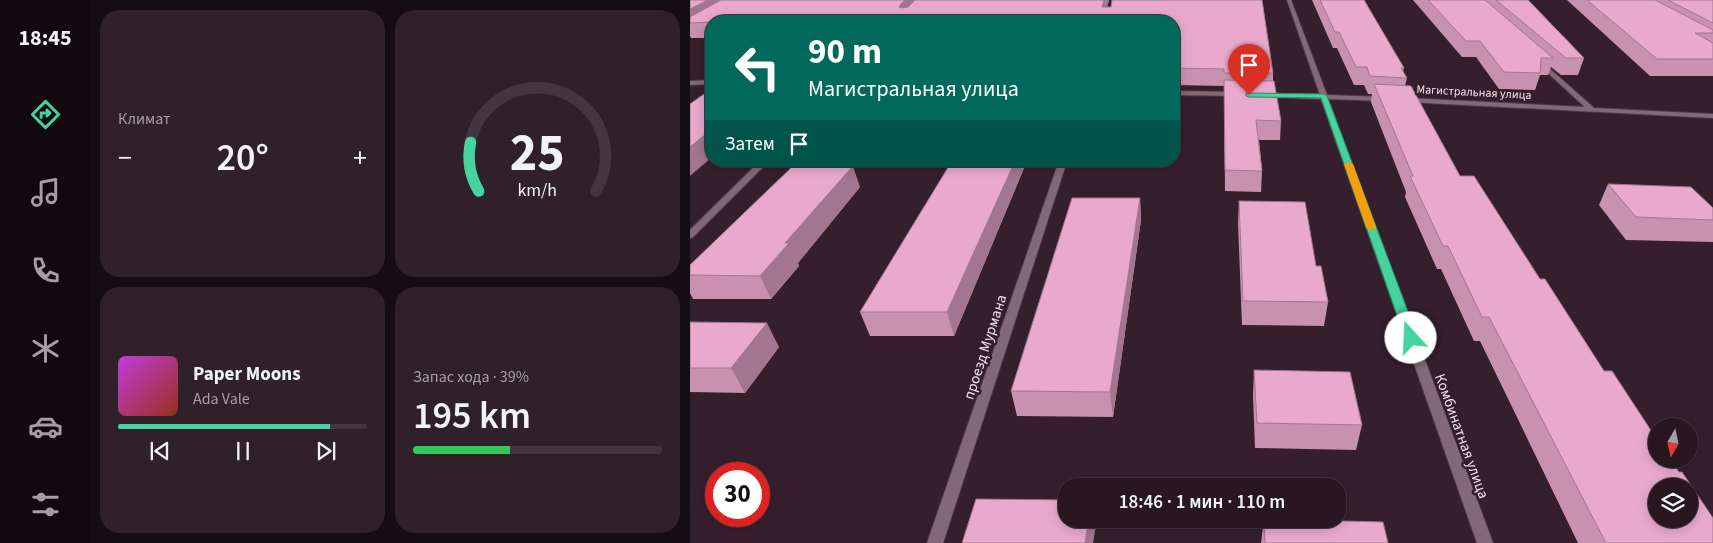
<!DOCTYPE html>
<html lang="ru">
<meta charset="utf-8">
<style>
body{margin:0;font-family:"Source Sans 3",sans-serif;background:#30202a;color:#f1f3f6;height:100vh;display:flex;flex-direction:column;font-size:19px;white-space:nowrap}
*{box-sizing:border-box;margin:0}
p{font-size:16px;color:#a59fa5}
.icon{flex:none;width:28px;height:28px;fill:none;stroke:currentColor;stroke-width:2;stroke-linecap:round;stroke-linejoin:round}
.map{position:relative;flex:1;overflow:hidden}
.drawer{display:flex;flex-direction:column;gap:10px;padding:10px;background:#160d12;width:600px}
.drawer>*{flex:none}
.guide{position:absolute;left:15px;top:15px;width:475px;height:152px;border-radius:20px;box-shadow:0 2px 12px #0003,0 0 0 1px #44363f;background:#00695c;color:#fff;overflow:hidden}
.needle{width:32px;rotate:189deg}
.buttons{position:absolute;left:958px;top:418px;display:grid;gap:10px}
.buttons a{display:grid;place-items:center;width:50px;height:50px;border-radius:50%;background:#281721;box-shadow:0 2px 12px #0003,0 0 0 1px #44363f;font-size:25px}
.speed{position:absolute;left:15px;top:462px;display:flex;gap:10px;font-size:25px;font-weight:700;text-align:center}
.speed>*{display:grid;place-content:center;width:65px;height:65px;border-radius:50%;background:#281721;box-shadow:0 2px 12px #0003,0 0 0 1px #44363f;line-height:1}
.speed .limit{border:8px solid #d22;background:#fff;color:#111}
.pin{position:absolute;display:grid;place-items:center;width:42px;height:42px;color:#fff;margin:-51px -21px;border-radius:50% 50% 50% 0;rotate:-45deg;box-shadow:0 0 5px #0007}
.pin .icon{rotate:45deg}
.me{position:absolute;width:55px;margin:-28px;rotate:340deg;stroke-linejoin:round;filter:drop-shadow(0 0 4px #0008)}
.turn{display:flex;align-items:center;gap:18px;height:105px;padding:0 20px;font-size:22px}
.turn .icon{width:65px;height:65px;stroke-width:2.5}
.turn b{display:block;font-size:35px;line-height:42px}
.then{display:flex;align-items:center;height:48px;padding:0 20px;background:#0003;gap:10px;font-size:19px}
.big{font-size:38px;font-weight:600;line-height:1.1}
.drawer .card{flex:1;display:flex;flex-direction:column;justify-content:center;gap:8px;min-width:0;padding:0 18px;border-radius:20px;background:#30202a}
.drawer .dial{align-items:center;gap:0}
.dial svg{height:130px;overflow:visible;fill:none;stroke:#44363f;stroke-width:7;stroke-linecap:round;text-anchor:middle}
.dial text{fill:#f1f3f6;stroke:none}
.song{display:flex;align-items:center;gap:15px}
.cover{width:60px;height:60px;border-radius:8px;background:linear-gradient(135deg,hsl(290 70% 55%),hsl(10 70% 35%))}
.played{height:5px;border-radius:2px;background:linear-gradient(90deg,#45d49f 85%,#44363f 85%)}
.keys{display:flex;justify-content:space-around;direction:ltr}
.heat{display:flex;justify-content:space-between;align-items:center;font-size:28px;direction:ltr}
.charge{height:8px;border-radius:4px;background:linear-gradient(90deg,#34c759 39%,#44363f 0)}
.drawer .tiles{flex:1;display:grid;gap:10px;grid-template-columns:repeat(2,1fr)}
.trip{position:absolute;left:368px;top:478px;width:288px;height:50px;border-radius:20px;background:#281721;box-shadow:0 2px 12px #0003,0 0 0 1px #44363f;font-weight:600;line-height:50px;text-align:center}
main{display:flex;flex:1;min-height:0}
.tab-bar{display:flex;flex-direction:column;width:90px;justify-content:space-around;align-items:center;background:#10090d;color:#a59fa5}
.tab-bar .icon{width:35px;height:35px}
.tab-bar .current{color:#45d49f}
.tab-bar b{font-size:22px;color:#f1f3f6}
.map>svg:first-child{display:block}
</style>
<main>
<nav class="tab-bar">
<b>18:45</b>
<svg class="icon current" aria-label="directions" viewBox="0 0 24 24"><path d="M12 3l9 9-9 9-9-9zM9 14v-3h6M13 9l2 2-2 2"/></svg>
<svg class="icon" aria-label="music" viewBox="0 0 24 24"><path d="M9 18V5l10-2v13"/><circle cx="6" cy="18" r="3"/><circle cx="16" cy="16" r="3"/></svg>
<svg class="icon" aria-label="phone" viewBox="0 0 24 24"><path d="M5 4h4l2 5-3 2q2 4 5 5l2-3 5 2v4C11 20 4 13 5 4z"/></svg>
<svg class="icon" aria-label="climate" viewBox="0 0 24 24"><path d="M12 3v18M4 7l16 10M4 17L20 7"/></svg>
<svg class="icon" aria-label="car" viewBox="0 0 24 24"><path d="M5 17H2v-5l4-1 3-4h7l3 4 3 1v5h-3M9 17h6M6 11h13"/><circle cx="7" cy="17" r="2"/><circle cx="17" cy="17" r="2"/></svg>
<svg class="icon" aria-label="filters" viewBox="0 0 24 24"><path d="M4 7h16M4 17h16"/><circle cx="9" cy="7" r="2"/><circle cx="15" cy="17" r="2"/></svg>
</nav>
<section class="drawer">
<div class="tiles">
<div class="card"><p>Климат</p>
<div class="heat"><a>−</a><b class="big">20°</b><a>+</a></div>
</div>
<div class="card dial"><svg viewBox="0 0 100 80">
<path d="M14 69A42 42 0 1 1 86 69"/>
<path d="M14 69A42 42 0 0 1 9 39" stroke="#45d49f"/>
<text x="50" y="56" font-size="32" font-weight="700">25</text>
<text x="50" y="72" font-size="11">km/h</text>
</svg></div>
<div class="card">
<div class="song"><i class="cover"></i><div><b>Paper Moons</b><p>Ada Vale</p></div></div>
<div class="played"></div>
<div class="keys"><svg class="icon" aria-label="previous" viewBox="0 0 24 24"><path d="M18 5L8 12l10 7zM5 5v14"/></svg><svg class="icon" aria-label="pause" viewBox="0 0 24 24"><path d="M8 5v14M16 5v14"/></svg><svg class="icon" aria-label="next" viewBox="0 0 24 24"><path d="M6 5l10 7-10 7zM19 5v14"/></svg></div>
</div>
<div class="card"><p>Запас хода · 39%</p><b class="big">195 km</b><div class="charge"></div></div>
</div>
</section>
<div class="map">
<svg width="1023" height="543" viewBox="0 0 1023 543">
<rect width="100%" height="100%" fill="#351f2c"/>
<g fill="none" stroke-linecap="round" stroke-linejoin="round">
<g stroke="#503b47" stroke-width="2">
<g id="minor">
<polygon points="597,0 601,0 637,95 695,97 698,99 695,101 638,99 803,543 787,543 631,99 575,97 572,95 575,93 630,95"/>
<polygon points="848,62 852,62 904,108 1023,114 1023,118 717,102 714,100 717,98 895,107 848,64"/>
<polygon points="21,80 21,84 0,85 0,81"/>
<polygon points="484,91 548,92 551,94 548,96 484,95"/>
<polygon points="70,161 79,161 3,237 0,238 0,230"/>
<polygon points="369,161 377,161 253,543 237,543"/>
</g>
</g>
<use href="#minor" fill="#836977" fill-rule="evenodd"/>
</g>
<g fill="#c891b0">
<polygon points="0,0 419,0 417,7 421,7 422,0 572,0 583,73 583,81 584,81 591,121 590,140 569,140 572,171 571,192 535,191 534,86 484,85 484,21 21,21 21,22 9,22 21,22 21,38 1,38 0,36"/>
<polygon points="622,0 674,0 714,68 713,72 717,78 715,86 770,176 850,279 1023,543 888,543 790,341 784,341 751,269 747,269 715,197 716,192 681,102 682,94 678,94 674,85 664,85 647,48 643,48"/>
<polygon points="723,0 838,0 894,58 888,75 871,75 861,67 858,75 850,75 845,90 809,89 786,57 772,57"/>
<polygon points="877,0 1023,0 1023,76 960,76"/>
<polygon points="262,161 337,161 264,336 180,336 170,312"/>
<polygon points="918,184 1023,208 1023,242 936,240 909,205"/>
<polygon points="170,187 108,263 109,266 81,299 3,299 0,293 0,265"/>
<polygon points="450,198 451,220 423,417 327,416 321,391"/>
<polygon points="549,201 626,266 638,302 634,326 552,325 548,223"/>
<polygon points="0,322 89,347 55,393 0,392"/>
<polygon points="564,370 672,425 666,450 565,448 563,395"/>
<polygon points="574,519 698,543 571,543"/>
</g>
<g fill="#a27690">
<polygon points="18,0 49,0 0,23 0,9"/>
<polygon points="215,0 232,0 216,17 210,8 210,5"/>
<polygon points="414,0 419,0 414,21 412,7"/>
<polygon points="21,130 21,158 0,176 0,147"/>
<polygon points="325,161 337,161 264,336 257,312"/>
<polygon points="163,166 170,187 108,263 109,266 81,299 70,276 95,243"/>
<polygon points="450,198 451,220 423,417 420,392"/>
<polygon points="77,323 89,347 55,393 41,368"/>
<polygon points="399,519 405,519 406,525 403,543 395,543"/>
</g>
<g fill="#e8a9cd" stroke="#a27690" fill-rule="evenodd">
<polygon points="0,0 18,0 0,9"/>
<polygon points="31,0 215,0 210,5 210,8 218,7 225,0 414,0 412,7 421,7 422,0 572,0 583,73 534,73 534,69 484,68 484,21 241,21 245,17 159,18 156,20 21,21 21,22 0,23 0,17"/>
<polygon points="630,0 674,0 714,68 711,68 717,78 680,76 677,67 666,67 649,32 645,32"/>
<polygon points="738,0 795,0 863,58 851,58 850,73 814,72 790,41 776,41"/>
<polygon points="806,0 838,0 894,58 876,58"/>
<polygon points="897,0 965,0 1023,30 1023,33 1005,33 1023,43 1023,59 967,59"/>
<polygon points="978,0 1023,0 1023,23"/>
<polygon points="534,80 584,81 591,121 566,120 572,171 535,170"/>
<path d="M684,84L721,86L770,176H784L850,279H855L914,371H922L966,438V459H980L989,472H992L1023,518V543H916L799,317H792L758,246H753L720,176H723ZM966,486H999V519H966Z"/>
<polygon points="21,89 21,130 0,147 0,104"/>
<polygon points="262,161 325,161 257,312 170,312"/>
<polygon points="103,166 163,166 95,243 99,243 70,276 0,275 0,265"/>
<polygon points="918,184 1001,187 1023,208 1023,220 946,217"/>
<polygon points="382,198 450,198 420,392 321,391"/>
<polygon points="549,201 615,202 626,266 631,266 638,302 553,301"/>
<polygon points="0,322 77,323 41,368 0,368"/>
<polygon points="564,370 660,372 672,425 567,423"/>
<polygon points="286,499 376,500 376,519 399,519 395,543 272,543"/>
<polygon points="574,519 693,522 698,543 575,543"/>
</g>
<polygon fill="#45d49f" stroke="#2d8a67" points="556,93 634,94 637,96 728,338 726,341 717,341 715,338 631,98 559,97 556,96"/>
<polygon fill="#f59e0b" points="658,162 663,164 686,227 685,229 677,229 676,227 654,164"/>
<g text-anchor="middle" stroke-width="5" stroke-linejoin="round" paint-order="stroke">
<g font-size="12" fill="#f5e5ee" stroke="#351f2c">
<text transform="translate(784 92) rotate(3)" y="4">Магистральная улица</text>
</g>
<g font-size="15" fill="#f5e5ee" stroke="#351f2c">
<text transform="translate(295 347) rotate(-72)" y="5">проезд Мурмана</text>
<text transform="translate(772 436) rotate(70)" y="5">Комбинатная улица</text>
</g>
</g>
</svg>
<div class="buttons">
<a><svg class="needle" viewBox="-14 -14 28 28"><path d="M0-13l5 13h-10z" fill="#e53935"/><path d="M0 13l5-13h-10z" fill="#a59fa5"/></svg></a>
<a><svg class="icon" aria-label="layers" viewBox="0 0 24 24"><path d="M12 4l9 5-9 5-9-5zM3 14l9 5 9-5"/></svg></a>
</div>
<div class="speed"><div class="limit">30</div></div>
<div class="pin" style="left:559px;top:95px;background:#d93025"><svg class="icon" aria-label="arrive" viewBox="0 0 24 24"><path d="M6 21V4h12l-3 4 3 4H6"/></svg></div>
<svg class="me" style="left:721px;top:338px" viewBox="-20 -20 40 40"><circle r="19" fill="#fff"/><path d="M0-13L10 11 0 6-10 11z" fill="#45d49f"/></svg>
<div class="trip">18:46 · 1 мин · 110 m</div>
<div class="guide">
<div class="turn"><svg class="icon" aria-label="left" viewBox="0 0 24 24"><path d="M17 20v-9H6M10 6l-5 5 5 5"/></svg><div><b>90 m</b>Магистральная улица</div></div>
<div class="then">Затем<svg class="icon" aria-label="arrive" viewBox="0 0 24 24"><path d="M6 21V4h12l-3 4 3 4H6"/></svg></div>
</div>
</div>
</main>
